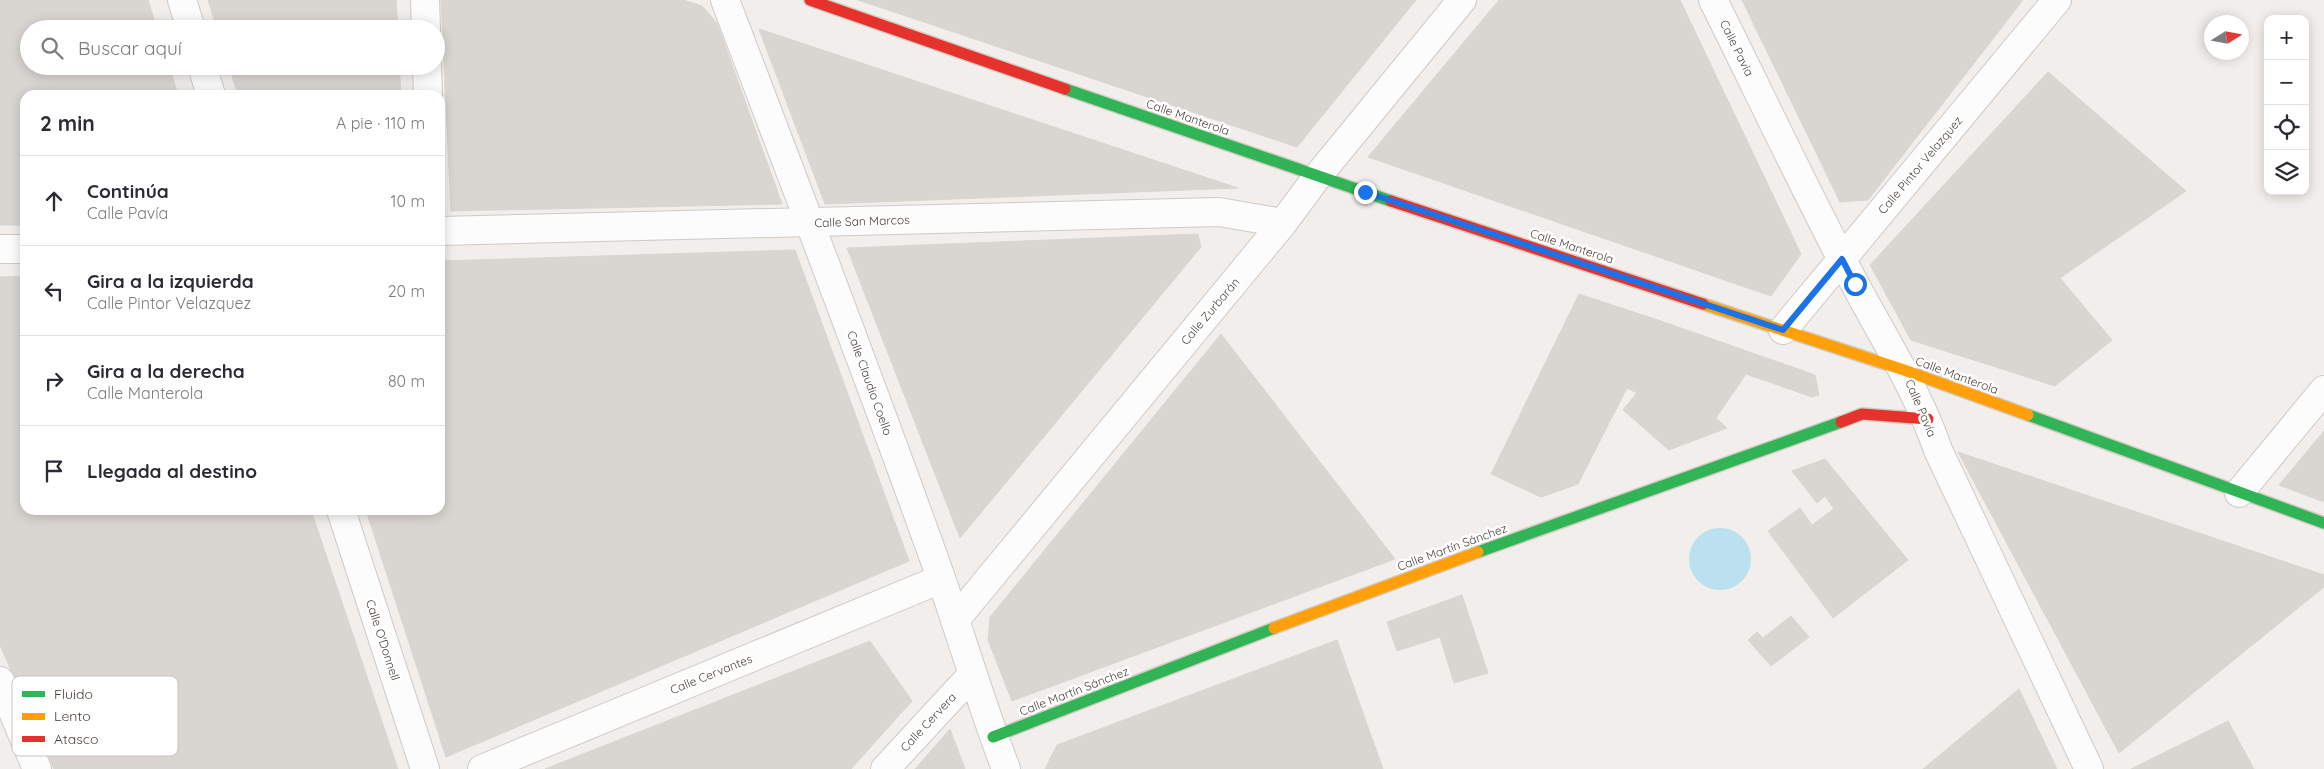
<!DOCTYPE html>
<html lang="es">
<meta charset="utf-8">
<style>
body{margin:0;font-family:Quicksand,sans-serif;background:#f7f7f7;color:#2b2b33}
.controls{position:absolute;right:15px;top:15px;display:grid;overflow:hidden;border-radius:10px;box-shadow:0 2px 12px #0003}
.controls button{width:45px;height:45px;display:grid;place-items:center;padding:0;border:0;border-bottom:1px solid #e1e1e2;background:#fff;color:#2b2b33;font:25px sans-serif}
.compass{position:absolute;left:2204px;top:15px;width:45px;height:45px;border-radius:50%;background:#fff;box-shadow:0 2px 12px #0003;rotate:79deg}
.stop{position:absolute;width:15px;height:15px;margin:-11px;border:4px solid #1a73e8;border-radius:50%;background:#fff}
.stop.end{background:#1a73e8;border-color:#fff;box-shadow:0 1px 5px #0008}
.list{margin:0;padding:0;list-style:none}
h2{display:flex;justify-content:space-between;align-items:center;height:65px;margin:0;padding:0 20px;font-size:21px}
h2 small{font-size:16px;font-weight:400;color:#7c7c81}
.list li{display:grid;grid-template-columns:32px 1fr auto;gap:15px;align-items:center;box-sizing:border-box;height:90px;padding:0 20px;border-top:1px solid #e1e1e2}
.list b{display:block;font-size:19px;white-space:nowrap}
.list p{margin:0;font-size:16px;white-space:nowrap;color:#7c7c81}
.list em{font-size:16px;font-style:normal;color:#7c7c81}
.icon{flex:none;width:28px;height:28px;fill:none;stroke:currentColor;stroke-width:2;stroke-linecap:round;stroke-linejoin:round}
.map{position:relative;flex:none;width:2324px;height:769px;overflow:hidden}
.search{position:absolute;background:#fff;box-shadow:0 2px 12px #0003;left:20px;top:20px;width:425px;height:55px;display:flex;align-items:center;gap:12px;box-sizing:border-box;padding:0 18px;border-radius:28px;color:#7c7c81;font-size:19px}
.panel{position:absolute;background:#fff;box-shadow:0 2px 12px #0003;left:20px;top:90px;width:425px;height:425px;border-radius:15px}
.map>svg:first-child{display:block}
.water{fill:#bbe0ef}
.building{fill:#d9d6d2;stroke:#d9d5d1}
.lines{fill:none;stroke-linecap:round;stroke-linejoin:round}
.street-casing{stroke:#cecac7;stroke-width:30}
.fast-casing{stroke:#d1cbc2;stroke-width:14}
.slow-casing{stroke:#d1cbc2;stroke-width:14}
.jam-casing{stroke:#d1cbc2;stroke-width:14}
.street{stroke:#fdfcfc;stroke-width:28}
.fast{stroke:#30b455;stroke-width:11}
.slow{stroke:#ff9f0a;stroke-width:11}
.jam{stroke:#e5322d;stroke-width:11}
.route{stroke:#1a73e8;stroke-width:6}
.labels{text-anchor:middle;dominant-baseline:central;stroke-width:5;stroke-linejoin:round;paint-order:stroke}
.street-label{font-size:12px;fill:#483f37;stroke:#fff}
.key{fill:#fff;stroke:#c8c5c3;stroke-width:1}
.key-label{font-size:14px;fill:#483f37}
</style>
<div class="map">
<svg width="2324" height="769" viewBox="0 0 2324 769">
<rect width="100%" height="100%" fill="#f1eeeb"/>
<circle class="water" cx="1720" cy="559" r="31"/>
<g class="building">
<path d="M 0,0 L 148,0 L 157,29 L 29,29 L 29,66 L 169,66 L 178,95 L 25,95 L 25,225 L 0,225 Z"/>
<path d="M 208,0 L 396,0 L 398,29 L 217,29 Z"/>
<path d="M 441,0 L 683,0 L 702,6 L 717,23 L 782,204 L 451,211 Z"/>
<path d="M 858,0 L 1416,0 L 1297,147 Z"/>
<path d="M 1499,0 L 1680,0 L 1801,254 L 1771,296 L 1368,157 Z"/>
<path d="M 1742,0 L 2023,0 L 1868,200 L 1840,202 Z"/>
<path d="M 759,29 L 1238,188 L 825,204 Z"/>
<path d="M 229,66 L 399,66 L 401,95 L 238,95 Z"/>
<path d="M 2048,72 L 2186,191 L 2060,278 L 2112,340 L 2055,386 L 1911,340 L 1870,265 Z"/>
<path d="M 1198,234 L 1201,247 L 960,538 L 847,248 Z"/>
<path d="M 795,250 L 909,561 L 446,757 L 366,510 L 440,510 L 440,261 Z"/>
<path d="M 25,276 L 25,510 L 311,510 L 398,769 L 54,769 L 0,645 L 0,277 Z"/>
<path d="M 1579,294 L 1661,321 L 1578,484 L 1541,497 L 1491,474 Z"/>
<path d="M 1661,321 L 1815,375 L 1819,395 L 1812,397 L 1746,374 L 1716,418 L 1727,428 L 1669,450 L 1623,410 L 1637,393 L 1627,388 Z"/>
<path d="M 1221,334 L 1395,559 L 1012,701 L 988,640 L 990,617 Z"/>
<path d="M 2324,431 L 2324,502 L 2279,485 Z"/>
<path d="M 1958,452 L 2324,575 L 2324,587 L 2119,753 Z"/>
<path d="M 1825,459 L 1908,560 L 1833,618 L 1768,531 L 1800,508 L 1812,525 L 1834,509 L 1825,496 L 1817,503 L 1792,471 Z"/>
<path d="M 1462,595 L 1488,673 L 1454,683 L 1440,637 L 1397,651 L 1387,622 Z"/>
<path d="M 1791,616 L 1809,637 L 1771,666 L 1748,640 L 1757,632 L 1763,638 Z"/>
<path d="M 1337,640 L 1383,769 L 1045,769 L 1057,745 Z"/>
<path d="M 870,641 L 912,701 L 851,769 L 545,769 Z"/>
<path d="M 2019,689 L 2057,769 L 1923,769 Z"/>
<path d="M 2228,721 L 2254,769 L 2131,769 Z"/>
<path d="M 950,729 L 965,769 L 915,769 Z"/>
</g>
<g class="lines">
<defs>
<g id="street">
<path d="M 182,0 L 191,29"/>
<path d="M 425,0 L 426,29"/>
<path d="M 725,0 C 798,192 872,384 941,578 C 963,642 982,706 1006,769"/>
<path d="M 1713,0 C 1758,90 1801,182 1848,271 C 1879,331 1916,386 1938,450 L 2089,769"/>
<path d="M 202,66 L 211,95"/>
<path d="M 427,66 L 428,95"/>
<path d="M 440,231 L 1219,212 L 1283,223"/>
<path d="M 0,249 L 25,249"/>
<path d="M 1783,330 L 2057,0"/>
<path d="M 2239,493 L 2324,390"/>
<path d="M 341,510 L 425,769"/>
<path d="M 955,620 L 1283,223 L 1317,177 L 1462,0"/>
<path d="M 0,681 L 37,769"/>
<path d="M 482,769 L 941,579"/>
<path d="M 885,769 L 972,675"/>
</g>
<g id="fast">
<path d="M 1065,89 L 1391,201"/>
<path d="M 2028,415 L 2324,523"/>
<path d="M 1478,552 L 1841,422"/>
<path d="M 993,737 L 1274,628"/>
</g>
<g id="slow">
<path d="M 1703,304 L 1904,370 L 2028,415"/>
<path d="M 1274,628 L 1478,552"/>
</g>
<g id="jam">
<path d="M 810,0 L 1065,89"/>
<path d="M 1391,201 L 1703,304"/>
<path d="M 1841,422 L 1862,414 L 1928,419"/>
</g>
</defs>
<use href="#street" class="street-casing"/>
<use href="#fast" class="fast-casing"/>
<use href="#slow" class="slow-casing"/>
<use href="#jam" class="jam-casing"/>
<use href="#street" class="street"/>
<use href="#fast" class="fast"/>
<use href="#slow" class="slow"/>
<use href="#jam" class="jam"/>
</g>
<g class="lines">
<path class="route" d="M 1365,192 L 1783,330 L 1842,259 L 1855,284"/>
</g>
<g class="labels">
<g class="street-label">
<text transform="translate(1737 48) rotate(64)">Calle Pavía</text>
<text transform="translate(1188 117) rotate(19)">Calle Manterola</text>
<text transform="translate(1920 165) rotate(-50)">Calle Pintor Velazquez</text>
<text transform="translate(862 221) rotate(-2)">Calle San Marcos</text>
<text transform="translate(1572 246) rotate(18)">Calle Manterola</text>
<text transform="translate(1210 311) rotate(-50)">Calle Zurbarán</text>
<text transform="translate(1957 375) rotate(20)">Calle Manterola</text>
<text transform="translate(870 383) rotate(70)">Calle Claudio Coello</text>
<text transform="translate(1921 408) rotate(67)">Calle Pavía</text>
<text transform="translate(1452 547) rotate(-20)">Calle Martín Sánchez</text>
<text transform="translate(383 640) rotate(72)">Calle O'Donnell</text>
<text transform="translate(711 674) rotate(-22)">Calle Cervantes</text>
<text transform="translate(1074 691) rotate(-21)">Calle Martín Sánchez</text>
<text transform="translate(928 722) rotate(-47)">Calle Cervera</text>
</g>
</g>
<rect x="12" y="676" width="166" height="80" rx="8" class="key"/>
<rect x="22" y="691" width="23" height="6" fill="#30b455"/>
<rect x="22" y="713" width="23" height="7" fill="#ff9f0a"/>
<rect x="22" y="736" width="23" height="6" fill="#e5322d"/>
<g class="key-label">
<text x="54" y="699">Fluido</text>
<text x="54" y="721">Lento</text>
<text x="54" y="744">Atasco</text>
</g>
</svg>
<div class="controls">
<button>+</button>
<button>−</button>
<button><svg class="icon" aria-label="locate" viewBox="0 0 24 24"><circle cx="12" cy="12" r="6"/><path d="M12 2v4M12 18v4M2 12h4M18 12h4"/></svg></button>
<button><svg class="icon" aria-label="layers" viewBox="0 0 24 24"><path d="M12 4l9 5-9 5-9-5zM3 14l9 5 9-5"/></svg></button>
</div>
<svg class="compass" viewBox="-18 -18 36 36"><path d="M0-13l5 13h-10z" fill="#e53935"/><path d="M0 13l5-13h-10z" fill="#7c7c81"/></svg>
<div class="stop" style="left:1855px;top:284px"></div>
<div class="stop end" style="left:1365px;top:192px"></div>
<div class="search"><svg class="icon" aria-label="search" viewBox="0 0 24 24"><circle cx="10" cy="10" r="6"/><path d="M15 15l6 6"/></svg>Buscar aquí</div>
<section class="panel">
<h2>2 min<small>A pie · 110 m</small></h2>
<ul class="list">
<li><svg class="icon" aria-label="ahead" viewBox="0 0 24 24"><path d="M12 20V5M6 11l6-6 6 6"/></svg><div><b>Continúa</b><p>Calle Pavía</p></div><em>10 m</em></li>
<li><svg class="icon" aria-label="left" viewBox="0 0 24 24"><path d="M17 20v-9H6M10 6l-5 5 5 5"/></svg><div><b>Gira a la izquierda</b><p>Calle Pintor Velazquez</p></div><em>20 m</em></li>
<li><svg class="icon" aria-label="right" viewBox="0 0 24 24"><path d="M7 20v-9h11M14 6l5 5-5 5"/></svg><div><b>Gira a la derecha</b><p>Calle Manterola</p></div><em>80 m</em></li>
<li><svg class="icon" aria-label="arrive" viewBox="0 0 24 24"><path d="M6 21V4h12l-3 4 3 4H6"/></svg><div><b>Llegada al destino</b></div></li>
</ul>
</section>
</div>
